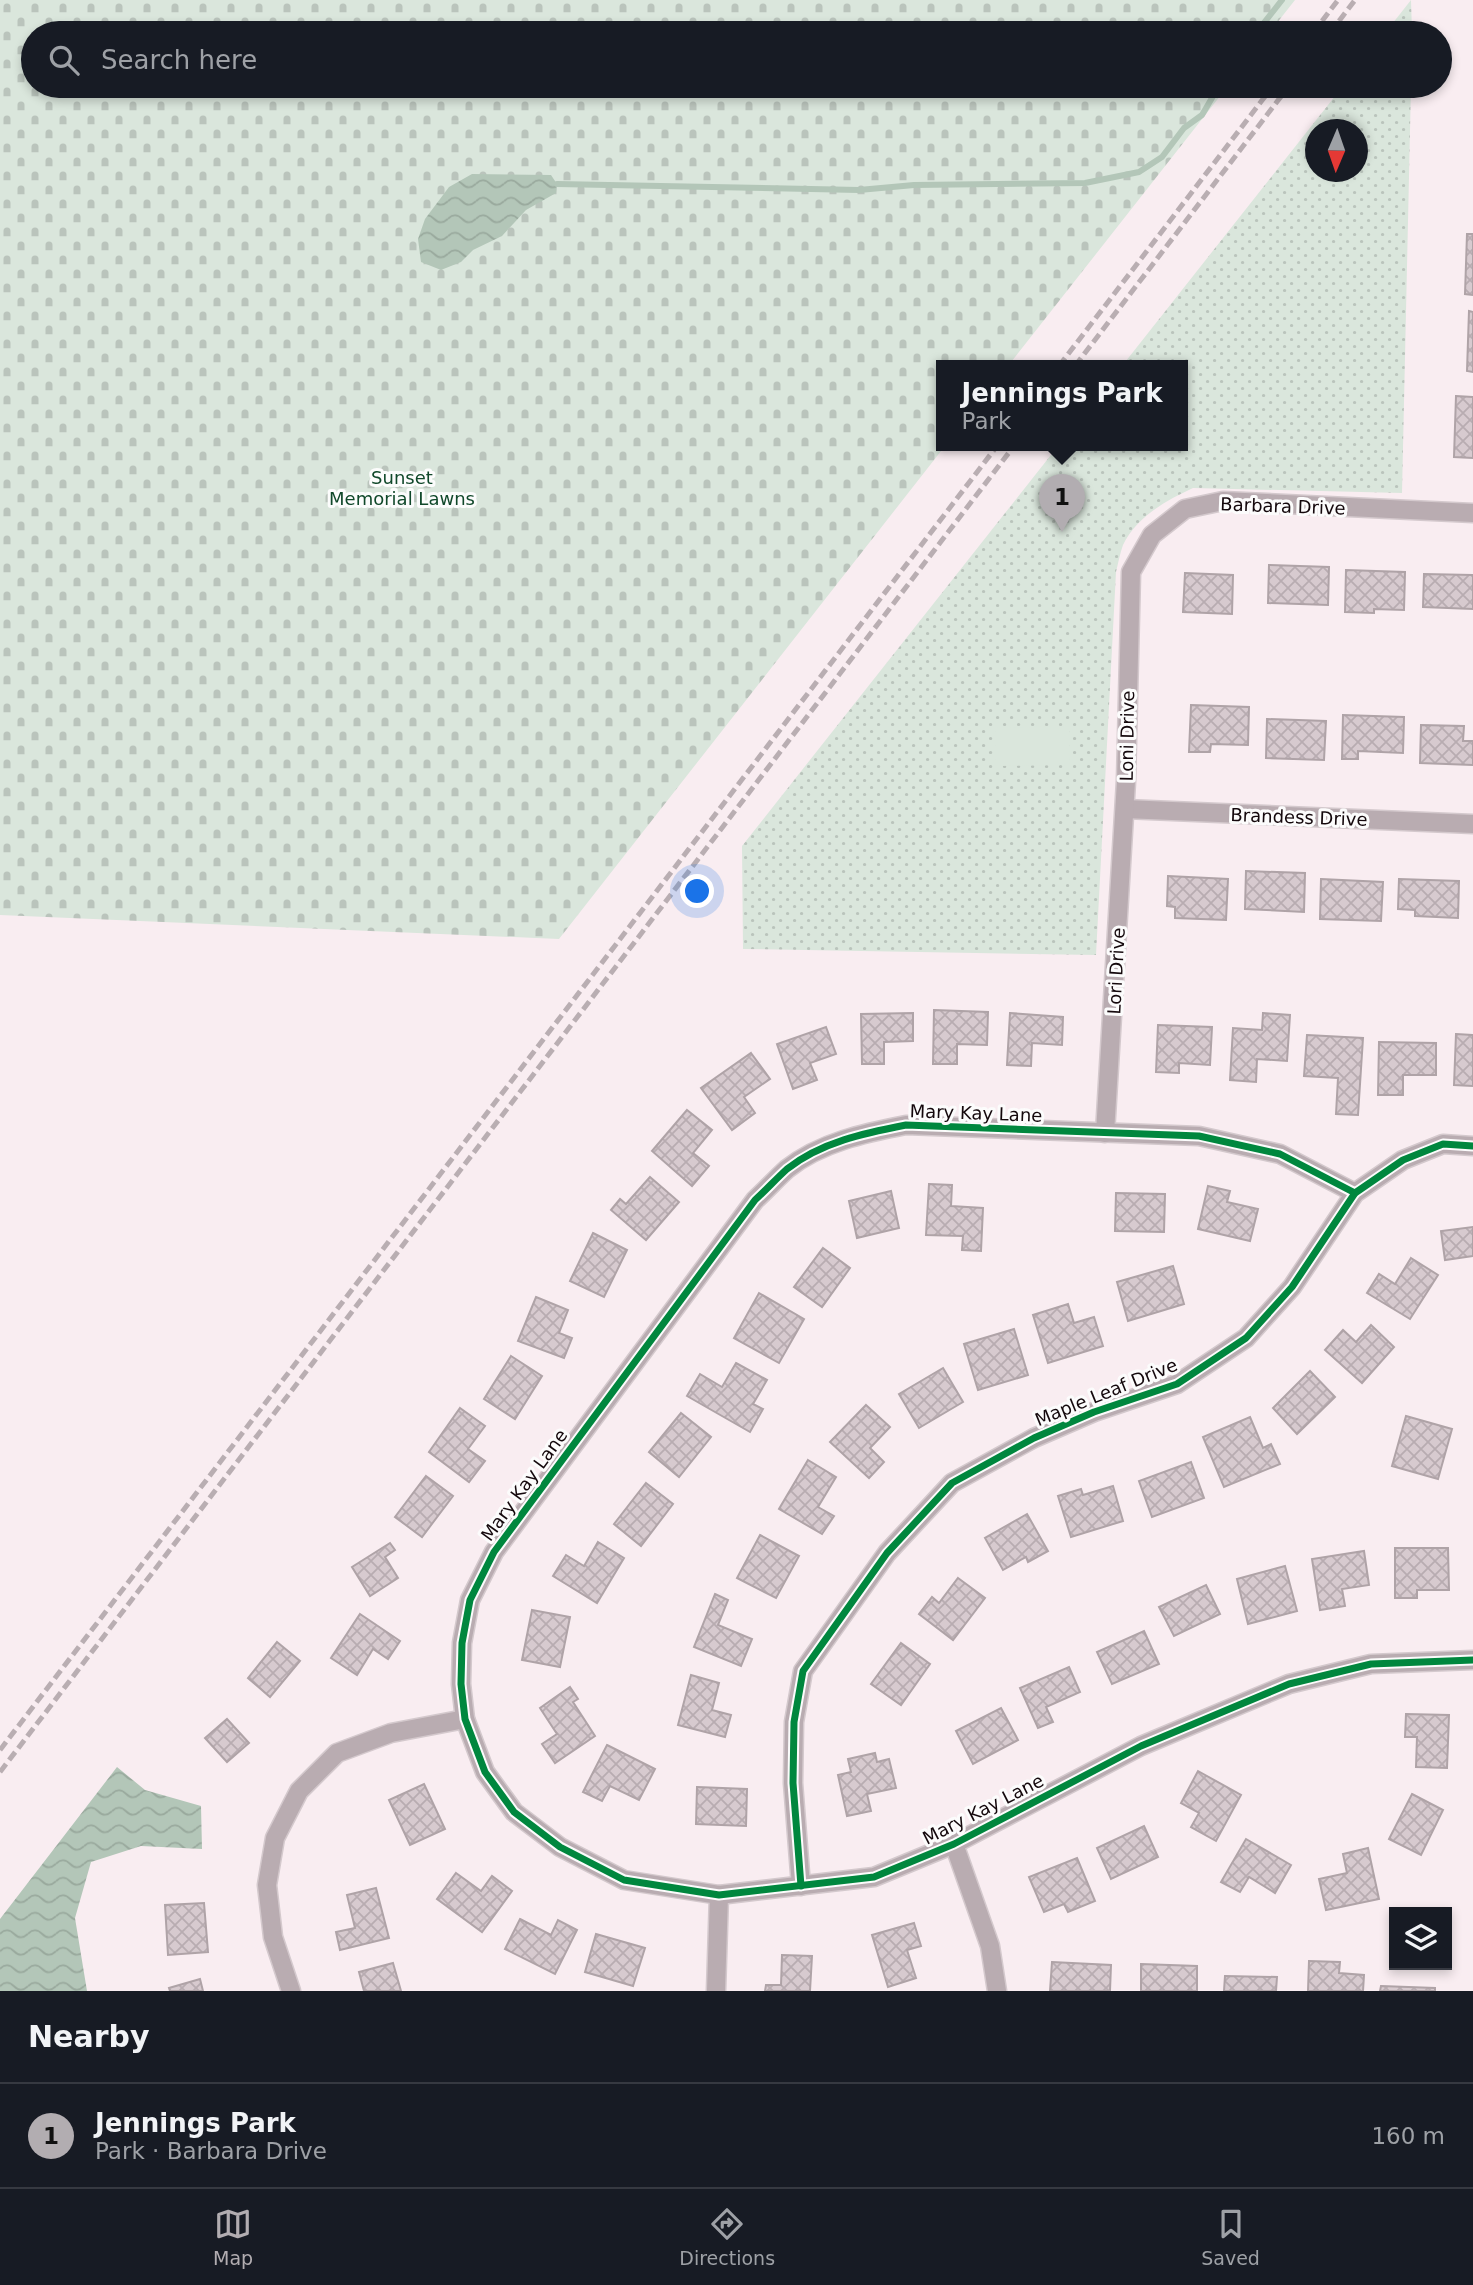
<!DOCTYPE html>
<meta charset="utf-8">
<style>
body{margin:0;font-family:"DejaVu Sans",sans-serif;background:#242831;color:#f1f3f6}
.controls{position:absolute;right:21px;bottom:21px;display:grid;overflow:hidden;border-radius:0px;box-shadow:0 4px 10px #0003}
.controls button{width:63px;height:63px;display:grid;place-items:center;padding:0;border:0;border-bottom:2px solid #363941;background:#171b24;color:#f1f3f6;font:35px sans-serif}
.compass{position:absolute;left:1305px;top:119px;width:63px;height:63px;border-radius:50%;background:#171b24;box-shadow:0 4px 10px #0003;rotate:182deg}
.you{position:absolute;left:698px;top:892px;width:24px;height:24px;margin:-18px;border:5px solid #fff;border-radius:50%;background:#1a73e8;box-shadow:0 0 0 10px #1a73e833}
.badge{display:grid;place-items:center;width:46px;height:46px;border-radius:50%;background:#b2adb1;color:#111;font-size:23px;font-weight:700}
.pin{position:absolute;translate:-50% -58px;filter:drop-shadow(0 2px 4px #0008)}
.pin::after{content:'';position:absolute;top:37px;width:24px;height:21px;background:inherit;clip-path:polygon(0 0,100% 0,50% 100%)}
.popup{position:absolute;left:936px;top:360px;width:252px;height:91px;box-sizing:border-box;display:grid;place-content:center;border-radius:0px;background:#171b24;filter:drop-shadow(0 2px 5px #0005);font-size:23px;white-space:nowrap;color:#9ea1a6}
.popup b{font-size:26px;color:#f1f3f6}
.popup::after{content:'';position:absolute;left:50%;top:100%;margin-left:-14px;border:14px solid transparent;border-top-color:#171b24}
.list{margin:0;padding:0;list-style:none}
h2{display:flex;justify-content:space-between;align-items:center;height:91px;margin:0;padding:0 28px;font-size:30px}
h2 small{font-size:23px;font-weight:400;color:#9ea1a6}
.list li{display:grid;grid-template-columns:46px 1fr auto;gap:21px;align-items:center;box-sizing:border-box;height:105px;padding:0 28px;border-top:2px solid #363941}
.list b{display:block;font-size:26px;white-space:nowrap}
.list p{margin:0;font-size:23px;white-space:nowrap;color:#9ea1a6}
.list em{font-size:23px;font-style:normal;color:#9ea1a6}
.icon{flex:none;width:38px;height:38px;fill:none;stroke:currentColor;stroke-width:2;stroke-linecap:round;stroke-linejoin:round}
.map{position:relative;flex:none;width:1473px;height:1991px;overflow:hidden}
.search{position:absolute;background:#171b24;box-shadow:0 4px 10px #0003;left:21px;right:21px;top:21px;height:77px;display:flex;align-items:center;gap:18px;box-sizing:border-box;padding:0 24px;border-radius:38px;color:#9ea1a6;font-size:26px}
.sheet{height:196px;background:#171b24}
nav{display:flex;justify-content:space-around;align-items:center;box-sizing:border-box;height:98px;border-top:2px solid #363941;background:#171b24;font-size:19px;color:#9ea1a6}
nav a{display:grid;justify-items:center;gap:4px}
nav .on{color:#b2adb1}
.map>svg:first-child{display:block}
.green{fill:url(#green-dots);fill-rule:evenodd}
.cemetery{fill:url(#cemetery-stones)}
.pitch{fill:#dae6dc}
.water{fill:url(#water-waves)}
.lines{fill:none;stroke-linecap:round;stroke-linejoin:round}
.stream{stroke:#b3c6b8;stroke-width:6}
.building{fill:url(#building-cross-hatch);stroke:#afa3a7;stroke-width:2}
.street-casing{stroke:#d4c9cd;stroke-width:21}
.street{stroke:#b9acb1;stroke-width:18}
.rail{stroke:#b9aeb2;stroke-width:5;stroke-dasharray:10 5;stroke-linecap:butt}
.cycleway-casing{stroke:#fcfcfc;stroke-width:11}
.cycleway{stroke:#00873e;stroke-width:7}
.labels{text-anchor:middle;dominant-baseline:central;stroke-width:6;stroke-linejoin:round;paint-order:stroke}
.park-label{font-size:18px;fill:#10482a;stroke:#fcfcfc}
.street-label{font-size:18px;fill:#14080c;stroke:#fcfcfc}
</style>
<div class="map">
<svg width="1473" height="1991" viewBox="0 0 1473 1991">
<defs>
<pattern id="green-dots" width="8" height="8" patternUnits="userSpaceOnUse" patternTransform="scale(1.75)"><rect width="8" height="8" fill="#dae6dc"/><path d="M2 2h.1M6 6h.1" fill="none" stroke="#bac4bc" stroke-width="1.8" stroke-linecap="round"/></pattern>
<pattern id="cemetery-stones" width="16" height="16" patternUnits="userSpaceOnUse" patternTransform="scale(1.75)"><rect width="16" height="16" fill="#dae6dc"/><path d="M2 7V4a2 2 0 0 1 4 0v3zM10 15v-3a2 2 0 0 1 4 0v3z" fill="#bac4bc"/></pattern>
<pattern id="water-waves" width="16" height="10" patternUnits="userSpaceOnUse" patternTransform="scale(1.75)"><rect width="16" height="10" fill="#b3c6b8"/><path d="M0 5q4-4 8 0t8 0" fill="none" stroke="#99a99d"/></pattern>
<pattern id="building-cross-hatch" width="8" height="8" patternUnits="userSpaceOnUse" patternTransform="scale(1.75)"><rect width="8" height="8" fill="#d7cacf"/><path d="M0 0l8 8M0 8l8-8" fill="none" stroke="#b8acb1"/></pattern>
</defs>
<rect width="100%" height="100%" fill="#f9edf1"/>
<g class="green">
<path d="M 1411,0 L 1412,33 L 1385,33 Z"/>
<path d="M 1343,86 L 1411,86 L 1402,493 L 1193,488 C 1167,500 1136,517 1123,545 C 1120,553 1118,564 1116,572 L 1096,955 L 743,949 L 742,846 L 1058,446 L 1183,446 L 1183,366 L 1122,366 ZM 1316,130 L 1358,130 L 1358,172 L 1316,172 Z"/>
</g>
<path class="cemetery" d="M 0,0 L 1295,0 L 1269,33 L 33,33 L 33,86 L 1228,86 L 1008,366 L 941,366 L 941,446 L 945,446 L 559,939 L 0,915 Z"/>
<path class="pitch" d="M 1069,726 L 1070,765 L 996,766 L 996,728 Z"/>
<g class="water">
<path d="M 472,174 L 551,175 L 557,184 L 556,193 L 526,210 L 502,236 L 473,250 L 461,262 L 441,270 L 421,262 L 418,239 L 425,219 L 449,187 Z"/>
<path d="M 117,1767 L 145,1790 L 201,1806 L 202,1849 L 141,1846 L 91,1862 L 75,1918 L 87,1991 L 0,1991 L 0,1919 Z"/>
</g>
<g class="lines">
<g class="stream">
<path d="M 1256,33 L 1282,0"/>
<path d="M 557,184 L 859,190 L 914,185 L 1085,183 L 1139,172 L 1162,157 L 1184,128 L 1202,115 L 1219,86"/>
</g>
</g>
<g class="building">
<path d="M 1467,234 L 1473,234 L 1473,295 L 1465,294 Z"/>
<path d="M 1469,311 L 1473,312 L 1473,372 L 1467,371 Z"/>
<path d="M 1456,396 L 1473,397 L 1473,458 L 1454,457 Z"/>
<path d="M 1269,565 L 1329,567 L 1328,605 L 1268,603 Z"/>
<path d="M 1346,570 L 1405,572 L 1404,610 L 1374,609 L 1374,613 L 1345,612 Z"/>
<path d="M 1185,573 L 1233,575 L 1232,614 L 1183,612 Z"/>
<path d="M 1424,574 L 1473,575 L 1473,609 L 1423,607 Z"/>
<path d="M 1191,705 L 1249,707 L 1248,745 L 1211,744 L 1210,752 L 1189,752 Z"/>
<path d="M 1343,715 L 1404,717 L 1403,753 L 1358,751 L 1358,759 L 1342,759 Z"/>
<path d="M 1267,719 L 1326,721 L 1324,760 L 1266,758 Z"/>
<path d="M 1421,725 L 1464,726 L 1463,741 L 1473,741 L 1473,765 L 1420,763 Z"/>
<path d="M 1246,871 L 1305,873 L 1304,912 L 1245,909 Z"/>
<path d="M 1168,876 L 1228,879 L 1226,920 L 1175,918 L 1175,907 L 1167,906 Z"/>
<path d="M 1321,879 L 1383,882 L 1381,921 L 1320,919 Z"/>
<path d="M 1399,879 L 1459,881 L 1458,918 L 1415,916 L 1415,910 L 1398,909 Z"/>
<path d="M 934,1010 L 988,1012 L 987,1045 L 957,1044 L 957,1064 L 933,1064 Z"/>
<path d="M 913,1013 L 913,1041 L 884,1042 L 884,1064 L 862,1064 L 861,1014 Z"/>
<path d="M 1010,1013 L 1063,1017 L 1062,1045 L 1032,1043 L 1031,1066 L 1007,1065 Z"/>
<path d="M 1263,1013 L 1290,1015 L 1287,1061 L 1257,1059 L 1256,1082 L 1230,1080 L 1233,1028 L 1262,1030 Z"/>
<path d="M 1158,1025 L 1212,1027 L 1210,1065 L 1179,1063 L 1179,1073 L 1156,1072 Z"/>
<path d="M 826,1027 L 836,1054 L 810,1063 L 817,1080 L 793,1089 L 777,1044 Z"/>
<path d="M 1456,1034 L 1473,1035 L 1473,1086 L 1454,1085 Z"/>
<path d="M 1307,1035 L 1363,1038 L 1358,1115 L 1336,1114 L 1338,1078 L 1304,1076 Z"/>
<path d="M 1379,1042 L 1436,1043 L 1436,1075 L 1403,1075 L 1403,1095 L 1378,1095 Z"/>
<path d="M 751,1053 L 770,1079 L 744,1097 L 755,1113 L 732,1130 L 701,1088 Z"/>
<path d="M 687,1110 L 712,1130 L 693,1153 L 709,1166 L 692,1186 L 652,1151 Z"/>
<path d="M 650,1177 L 679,1202 L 646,1240 L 611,1210 L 620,1199 L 626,1204 Z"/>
<path d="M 929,1184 L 952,1185 L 951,1206 L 983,1208 L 981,1251 L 962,1250 L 963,1236 L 926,1235 Z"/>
<path d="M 1208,1186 L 1230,1191 L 1227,1202 L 1258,1209 L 1250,1241 L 1198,1229 Z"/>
<path d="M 891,1191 L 899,1228 L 857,1238 L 849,1201 Z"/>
<path d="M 1116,1193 L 1165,1194 L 1164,1232 L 1115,1231 Z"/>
<path d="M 1473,1227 L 1473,1256 L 1445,1260 L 1441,1231 Z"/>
<path d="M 593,1233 L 627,1250 L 604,1297 L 570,1281 Z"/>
<path d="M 823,1248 L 850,1268 L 822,1307 L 794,1287 Z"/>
<path d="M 1411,1258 L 1438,1275 L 1410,1319 L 1367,1293 L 1379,1274 L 1395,1284 Z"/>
<path d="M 1173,1266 L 1184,1304 L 1128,1321 L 1117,1282 Z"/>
<path d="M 759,1293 L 804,1319 L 779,1363 L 734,1338 Z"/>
<path d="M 536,1297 L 568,1310 L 559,1333 L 572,1338 L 564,1358 L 518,1341 Z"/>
<path d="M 1068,1304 L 1074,1323 L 1094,1317 L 1103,1346 L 1048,1363 L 1033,1315 Z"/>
<path d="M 1371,1325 L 1394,1347 L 1362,1383 L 1325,1350 L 1343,1330 L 1356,1342 Z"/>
<path d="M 1014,1329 L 1028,1375 L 978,1390 L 964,1344 Z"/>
<path d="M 511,1356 L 542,1376 L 515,1419 L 484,1399 Z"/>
<path d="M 736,1363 L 767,1380 L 753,1404 L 763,1409 L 750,1432 L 687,1396 L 700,1374 L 722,1387 Z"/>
<path d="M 943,1368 L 963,1402 L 919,1428 L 899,1394 Z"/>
<path d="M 1310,1371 L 1335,1397 L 1297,1434 L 1273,1408 Z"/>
<path d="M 866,1405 L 890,1427 L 870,1448 L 884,1462 L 869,1478 L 830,1442 Z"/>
<path d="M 460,1408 L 485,1426 L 468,1449 L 485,1461 L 469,1482 L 429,1452 Z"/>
<path d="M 681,1413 L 711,1437 L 679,1477 L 649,1452 Z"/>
<path d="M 1406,1416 L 1452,1429 L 1438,1479 L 1392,1466 Z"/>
<path d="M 1250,1417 L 1263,1448 L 1271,1444 L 1280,1464 L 1224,1487 L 1203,1437 Z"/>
<path d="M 808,1460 L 836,1477 L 818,1507 L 834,1516 L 822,1534 L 779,1509 Z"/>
<path d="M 1191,1462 L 1204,1498 L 1152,1517 L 1139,1481 Z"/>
<path d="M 426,1476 L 453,1496 L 422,1537 L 395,1517 Z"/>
<path d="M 646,1483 L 673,1504 L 641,1546 L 614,1524 Z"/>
<path d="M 1113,1486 L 1123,1521 L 1071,1537 L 1058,1496 L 1081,1489 L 1083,1495 Z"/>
<path d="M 1027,1514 L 1048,1551 L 1028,1562 L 1026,1557 L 1003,1570 L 985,1538 Z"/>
<path d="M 760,1535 L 799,1556 L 776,1598 L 737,1578 Z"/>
<path d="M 598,1542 L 624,1558 L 597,1603 L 553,1576 L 566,1555 L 584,1566 Z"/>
<path d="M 390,1543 L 395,1550 L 385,1557 L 398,1578 L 370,1596 L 352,1567 Z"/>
<path d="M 1395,1548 L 1448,1548 L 1449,1590 L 1417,1590 L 1417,1598 L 1395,1598 Z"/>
<path d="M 1364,1551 L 1369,1585 L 1342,1589 L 1345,1606 L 1320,1610 L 1312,1559 Z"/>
<path d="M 1285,1566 L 1297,1611 L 1248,1624 L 1237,1579 Z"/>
<path d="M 958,1578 L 985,1598 L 953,1640 L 919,1614 L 932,1597 L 939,1603 Z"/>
<path d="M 1206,1585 L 1220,1614 L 1174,1636 L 1159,1607 Z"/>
<path d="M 715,1594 L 728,1600 L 718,1625 L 752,1639 L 741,1666 L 694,1647 Z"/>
<path d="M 532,1610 L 570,1617 L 560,1667 L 522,1660 Z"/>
<path d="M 360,1614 L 400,1641 L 388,1659 L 373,1649 L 357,1675 L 331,1658 Z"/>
<path d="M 1144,1631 L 1159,1664 L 1112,1684 L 1097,1652 Z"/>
<path d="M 277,1642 L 300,1661 L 270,1697 L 248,1678 Z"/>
<path d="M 901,1643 L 930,1664 L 901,1705 L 871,1684 Z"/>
<path d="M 1069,1667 L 1080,1692 L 1046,1707 L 1053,1722 L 1038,1728 L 1020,1688 Z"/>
<path d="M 691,1675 L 719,1683 L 712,1710 L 731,1715 L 725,1737 L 678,1725 Z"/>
<path d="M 570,1687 L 578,1699 L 573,1702 L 595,1736 L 555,1763 L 542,1744 L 557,1734 L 540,1708 Z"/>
<path d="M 1001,1708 L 1018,1740 L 973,1764 L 956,1731 Z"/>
<path d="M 1406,1714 L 1449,1715 L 1447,1768 L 1416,1767 L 1417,1737 L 1405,1737 Z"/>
<path d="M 227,1719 L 249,1743 L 227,1762 L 205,1738 Z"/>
<path d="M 607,1745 L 655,1769 L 639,1800 L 610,1786 L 602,1801 L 583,1792 Z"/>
<path d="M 875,1753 L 877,1762 L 889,1759 L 896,1788 L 867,1794 L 871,1811 L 847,1816 L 838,1775 L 851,1772 L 848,1759 Z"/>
<path d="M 1198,1771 L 1241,1795 L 1216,1841 L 1191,1827 L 1199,1813 L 1181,1803 Z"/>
<path d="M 424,1784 L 445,1829 L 410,1845 L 389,1800 Z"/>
<path d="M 697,1787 L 747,1789 L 746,1826 L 696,1824 Z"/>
<path d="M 1412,1794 L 1443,1810 L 1421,1855 L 1389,1839 Z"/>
<path d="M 1144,1826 L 1158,1857 L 1111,1879 L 1097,1848 Z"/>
<path d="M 1246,1839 L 1291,1865 L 1275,1893 L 1249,1877 L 1240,1892 L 1221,1882 Z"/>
<path d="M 1368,1848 L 1379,1899 L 1326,1910 L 1319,1879 L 1347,1873 L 1343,1854 Z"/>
<path d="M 1077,1858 L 1095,1901 L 1068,1912 L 1064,1904 L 1044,1912 L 1029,1877 Z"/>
<path d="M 456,1873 L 481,1891 L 492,1876 L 512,1891 L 482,1932 L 437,1899 Z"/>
<path d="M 376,1888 L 389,1938 L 340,1950 L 336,1932 L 355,1928 L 347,1895 Z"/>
<path d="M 204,1903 L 208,1952 L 168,1955 L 165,1905 Z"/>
<path d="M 520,1919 L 551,1935 L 558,1920 L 577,1930 L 555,1974 L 505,1949 Z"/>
<path d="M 914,1923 L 921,1946 L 907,1950 L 916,1978 L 888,1987 L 872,1935 Z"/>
<path d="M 596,1934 L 645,1948 L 633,1986 L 585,1972 Z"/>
<path d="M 782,1955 L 812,1956 L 810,1991 L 765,1991 L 766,1985 L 781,1985 Z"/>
<path d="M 1309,1961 L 1340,1962 L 1339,1973 L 1364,1975 L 1363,1991 L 1308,1991 Z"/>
<path d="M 1052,1962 L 1111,1965 L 1110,1991 L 1050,1991 Z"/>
<path d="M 393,1963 L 401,1991 L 364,1991 L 359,1972 Z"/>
<path d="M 1141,1964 L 1197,1966 L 1197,1991 L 1141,1991 Z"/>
<path d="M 1225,1976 L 1277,1977 L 1276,1991 L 1224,1991 Z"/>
<path d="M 200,1979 L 203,1991 L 170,1991 L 169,1988 Z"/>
<path d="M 1381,1986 L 1435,1988 L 1435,1991 L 1380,1991 Z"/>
</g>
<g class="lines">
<defs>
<g id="street">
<path d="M 1125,809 L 1473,824"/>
<path d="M 1105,1133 L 1126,781 L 1131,572 L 1152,535 L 1185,509 L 1223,501 L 1473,513"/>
<path d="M 1355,1193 L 1280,1154 L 1199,1136 L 906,1125 C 865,1133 821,1142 787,1169 C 776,1179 766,1190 755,1200 L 494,1552 L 470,1600 L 462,1643 L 461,1684 L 465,1719 L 485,1772 L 514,1812 L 560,1847 L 624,1880 L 719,1895 L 874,1877 L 954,1844 L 1141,1746 L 1289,1684 L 1371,1664 L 1473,1660"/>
<path d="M 954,1844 L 990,1946 L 997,1991"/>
<path d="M 801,1886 L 793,1783 L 794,1722 L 803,1671 L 887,1553 L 952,1483 L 1034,1438 L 1094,1412 L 1177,1384 L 1246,1338 L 1292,1287 L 1355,1193 L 1403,1160 L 1443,1144 L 1473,1146"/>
<path d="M 291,1991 L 273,1937 L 267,1885 L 275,1838 L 299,1791 L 337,1753 L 391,1733 L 465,1719"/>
<path d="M 716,1991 L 719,1895"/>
</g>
</defs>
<use href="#street" class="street-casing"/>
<use href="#street" class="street"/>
<g class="rail">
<path d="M 1313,33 L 1338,0"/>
<path d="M 1330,33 L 1355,0"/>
<path d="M 1059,366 L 1273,86"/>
<path d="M 1075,366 L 1289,86"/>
<path d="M 0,1750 L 997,446"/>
<path d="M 0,1772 L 1014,446"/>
</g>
<defs>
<g id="cycleway">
<path d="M 1355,1193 L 1280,1154 L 1199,1136 L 906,1125 C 865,1133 821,1142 787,1169 C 776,1179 766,1190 755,1200 L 494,1552 L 470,1600 L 462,1643 L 461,1684 L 465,1719 L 485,1772 L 514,1812 L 560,1847 L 624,1880 L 719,1895 L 874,1877 L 954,1844 L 1141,1746 L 1289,1684 L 1371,1664 L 1473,1660"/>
<path d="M 801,1886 L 793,1783 L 794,1722 L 803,1671 L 887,1553 L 952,1483 L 1034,1438 L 1094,1412 L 1177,1384 L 1246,1338 L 1292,1287 L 1355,1193 L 1403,1160 L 1443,1144 L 1473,1146"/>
</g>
</defs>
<use href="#cycleway" class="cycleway-casing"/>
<use href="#cycleway" class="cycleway"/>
</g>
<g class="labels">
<g class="park-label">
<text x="402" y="477">Sunset<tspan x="402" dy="21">Memorial Lawns</tspan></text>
</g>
<g class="street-label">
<text transform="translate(1283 506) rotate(2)">Barbara Drive</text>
<text transform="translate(1127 736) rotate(-89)">Loni Drive</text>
<text transform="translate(1299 817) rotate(2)">Brandess Drive</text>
<text transform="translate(1116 971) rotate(-87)">Lori Drive</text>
<text transform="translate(976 1113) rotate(2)">Mary Kay Lane</text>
<text transform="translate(1106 1392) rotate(-22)">Maple Leaf Drive</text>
<text transform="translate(524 1485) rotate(-54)">Mary Kay Lane</text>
<text transform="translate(983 1809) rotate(-27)">Mary Kay Lane</text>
</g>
</g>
</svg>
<div class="controls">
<button><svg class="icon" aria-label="layers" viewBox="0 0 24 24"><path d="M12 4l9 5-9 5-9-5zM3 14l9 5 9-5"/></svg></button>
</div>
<svg class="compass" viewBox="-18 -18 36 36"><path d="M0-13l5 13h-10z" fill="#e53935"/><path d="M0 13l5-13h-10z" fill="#9ea1a6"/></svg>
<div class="you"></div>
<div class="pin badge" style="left:1062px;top:532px">1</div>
<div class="popup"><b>Jennings Park</b>Park</div>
<div class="search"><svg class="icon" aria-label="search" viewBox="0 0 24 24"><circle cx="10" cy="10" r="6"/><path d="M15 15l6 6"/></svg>Search here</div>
</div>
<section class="sheet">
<h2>Nearby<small></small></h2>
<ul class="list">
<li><span class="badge">1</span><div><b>Jennings Park</b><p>Park · Barbara Drive</p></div><em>160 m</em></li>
</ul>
</section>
<nav>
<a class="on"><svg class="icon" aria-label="map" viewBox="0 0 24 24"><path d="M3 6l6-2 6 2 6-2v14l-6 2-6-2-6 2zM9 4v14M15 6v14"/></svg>Map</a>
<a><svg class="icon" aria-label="directions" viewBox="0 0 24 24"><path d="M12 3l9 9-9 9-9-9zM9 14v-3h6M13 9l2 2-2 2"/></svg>Directions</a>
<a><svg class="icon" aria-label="saved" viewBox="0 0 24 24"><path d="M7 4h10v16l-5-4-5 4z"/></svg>Saved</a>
</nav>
